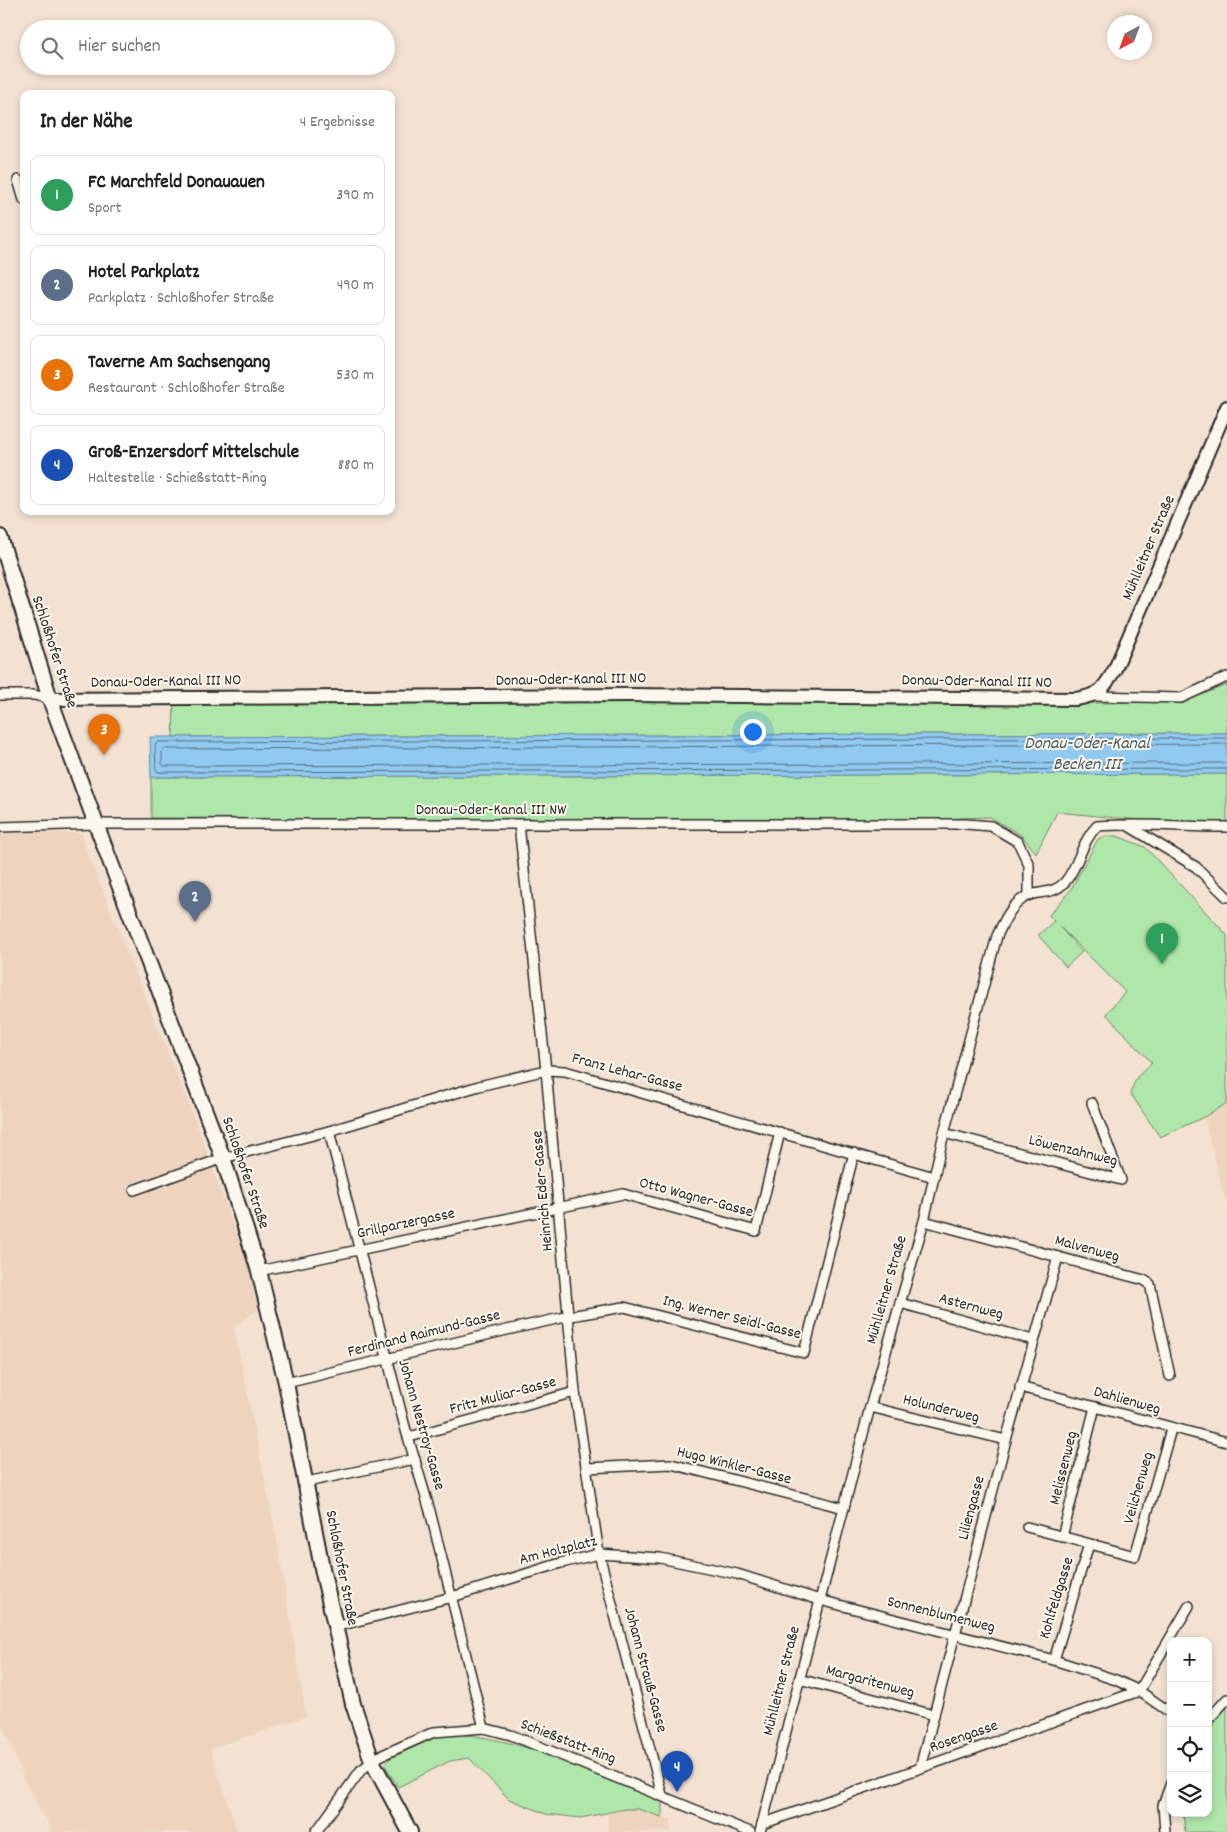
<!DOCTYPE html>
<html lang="de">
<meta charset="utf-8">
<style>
body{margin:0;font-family:Dekko,sans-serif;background:#f6f6f6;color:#222}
.controls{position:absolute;right:15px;bottom:15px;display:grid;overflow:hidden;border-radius:10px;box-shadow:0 2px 8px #0003}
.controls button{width:45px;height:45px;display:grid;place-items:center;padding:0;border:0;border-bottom:1px solid #e0e0e0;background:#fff;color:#222;font:25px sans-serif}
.compass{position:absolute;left:1107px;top:15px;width:45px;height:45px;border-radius:50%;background:#fff;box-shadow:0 2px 8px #0003;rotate:221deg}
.you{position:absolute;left:752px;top:731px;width:18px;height:18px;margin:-12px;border:4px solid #fff;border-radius:50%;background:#1a73e8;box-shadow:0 0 0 8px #1a73e833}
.badge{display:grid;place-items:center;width:32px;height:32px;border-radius:50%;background:#2563eb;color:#fff;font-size:16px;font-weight:700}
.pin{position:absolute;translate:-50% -41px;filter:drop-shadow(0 1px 2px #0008)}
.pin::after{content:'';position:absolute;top:26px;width:18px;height:15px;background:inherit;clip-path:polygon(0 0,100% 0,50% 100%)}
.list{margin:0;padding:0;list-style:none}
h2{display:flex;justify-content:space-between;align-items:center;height:65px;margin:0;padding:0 20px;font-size:21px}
h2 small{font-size:16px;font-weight:400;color:#767676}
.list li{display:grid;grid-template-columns:32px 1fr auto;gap:15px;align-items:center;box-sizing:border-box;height:80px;margin:0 10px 10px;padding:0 10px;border:1px solid #e0e0e0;border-radius:10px}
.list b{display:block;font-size:19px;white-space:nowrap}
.list p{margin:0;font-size:16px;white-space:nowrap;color:#767676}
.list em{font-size:16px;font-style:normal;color:#767676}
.icon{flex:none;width:28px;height:28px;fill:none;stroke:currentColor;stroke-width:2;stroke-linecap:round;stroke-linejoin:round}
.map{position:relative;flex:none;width:1227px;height:1832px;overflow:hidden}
.search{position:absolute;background:#fff;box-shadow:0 2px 8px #0003;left:20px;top:20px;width:375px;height:55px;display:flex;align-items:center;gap:12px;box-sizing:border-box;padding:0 18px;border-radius:28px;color:#767676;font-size:19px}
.panel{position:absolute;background:#fff;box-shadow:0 2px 8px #0003;left:20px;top:90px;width:375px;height:425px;border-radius:10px}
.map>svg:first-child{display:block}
.built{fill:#eed4be}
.green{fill:#afe6a9;stroke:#6d886a}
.water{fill:#91caf0;stroke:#688aa1}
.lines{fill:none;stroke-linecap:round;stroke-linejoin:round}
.shore{stroke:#546b7a;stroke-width:1}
.street-casing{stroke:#2b2b2b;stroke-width:12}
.secondary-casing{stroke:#2b2b2b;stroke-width:16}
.primary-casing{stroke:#2b2b2b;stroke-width:18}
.street{stroke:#fbf7ec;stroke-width:9}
.secondary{stroke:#fbf7ec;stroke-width:12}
.primary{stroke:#fbf7ec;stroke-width:14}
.labels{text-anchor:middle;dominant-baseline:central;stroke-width:4;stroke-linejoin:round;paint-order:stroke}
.street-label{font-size:16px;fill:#2b2b2b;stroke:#fbf7ec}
.water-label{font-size:18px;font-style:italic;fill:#4a5b66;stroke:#fbf7ec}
</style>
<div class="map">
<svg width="1227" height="1832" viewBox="0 0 1227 1832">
<rect width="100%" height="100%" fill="#f3e2d1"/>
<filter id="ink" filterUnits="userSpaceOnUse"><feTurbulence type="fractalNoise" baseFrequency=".02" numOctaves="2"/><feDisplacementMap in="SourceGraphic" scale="10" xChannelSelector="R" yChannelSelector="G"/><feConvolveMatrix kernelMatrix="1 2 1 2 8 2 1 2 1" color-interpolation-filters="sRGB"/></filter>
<g filter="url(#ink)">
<g class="built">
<path d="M 0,832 L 82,833 L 84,844 L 196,1123 L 249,1269 L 260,1308 L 234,1327 L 279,1551 L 306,1716 L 210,1749 L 238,1832 L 53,1832 L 26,1784 L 0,1720 Z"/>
<path d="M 1227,1103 L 1227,1207 L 1204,1117 Z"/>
<path d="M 625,1809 L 638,1809 L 650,1814 L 671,1819 L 671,1832 L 608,1832 L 608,1814 Z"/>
</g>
<g class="green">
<path d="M 1227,685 L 1227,733 L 173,737 L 174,701 L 1105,703 L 1186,700 Z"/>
<path d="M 1227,774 L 1227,824 L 1177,824 L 1057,812 L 1036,853 L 1021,835 L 990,817 L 885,821 L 151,818 L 151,777 Z"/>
<path d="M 1105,836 L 1117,836 L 1145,847 L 1227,935 L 1227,1103 L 1204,1117 L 1160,1137 L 1130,1093 L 1137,1077 L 1152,1063 L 1106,1014 L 1125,992 L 1059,926 L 1082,952 L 1066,967 L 1038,935 L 1054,921 L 1049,915 L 1070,891 L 1098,839 Z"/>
<path d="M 1227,1707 L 1227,1832 L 1185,1832 L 1183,1813 L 1208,1813 L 1208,1731 Z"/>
<path d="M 460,1734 C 533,1742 595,1773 662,1801 L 662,1817 L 638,1809 L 625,1809 L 581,1818 L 546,1814 L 509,1799 L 469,1758 L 450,1761 L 398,1787 L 385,1765 L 389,1759 L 436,1737 Z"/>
</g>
<path class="water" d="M 1227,733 L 1227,774 L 151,777 L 150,737 Z"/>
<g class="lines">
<g class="shore">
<path d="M 1227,738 L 158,742 L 155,745 L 156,770 L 158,772 L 1227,769"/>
<path d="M 1227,744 L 164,749 L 162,751 L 162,764 L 164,766 L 1227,763"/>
</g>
<defs>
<g id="street">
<path d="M 18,180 L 24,200"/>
<path d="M 0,695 L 34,695 L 50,699"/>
<path d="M 1093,696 L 1181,698 L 1227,677"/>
<path d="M 519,825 L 546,1070 L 575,1392 L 599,1554 L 662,1795"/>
<path d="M 1127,825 L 1196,867 L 1227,897"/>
<path d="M 0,827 L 96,824 L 966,824 L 991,826 L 1018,842 L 1029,865 L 1029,895"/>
<path d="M 329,1131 L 405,1427 L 430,1511 L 484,1728"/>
<path d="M 944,1133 L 1121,1180 L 1092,1103"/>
<path d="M 134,1190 L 223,1158 L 329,1131 L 479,1086 L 546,1070 L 565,1071 L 934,1177"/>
<path d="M 924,1221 L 1144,1280 L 1150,1284 L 1170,1376"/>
<path d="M 259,1271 L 623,1194 L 756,1231 L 780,1132"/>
<path d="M 900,1303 L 1033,1340"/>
<path d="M 286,1383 L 507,1330 L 570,1316 L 624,1307 L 804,1353 L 854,1153"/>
<path d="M 1020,1387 L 1227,1442"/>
<path d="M 870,1407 L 1006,1440"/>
<path d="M 409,1437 L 575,1392"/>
<path d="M 586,1468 L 671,1464 L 844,1508"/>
<path d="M 307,1482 L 415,1459"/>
<path d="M 1027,1527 L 1135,1556 L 1171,1429"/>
<path d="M 1062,1537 L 1095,1407"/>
<path d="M 1089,1544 L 1054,1660 L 1116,1680 L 1139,1691 L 1189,1606"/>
<path d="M 334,1627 L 452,1597 L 561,1563 L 599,1554 L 660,1558 L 737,1574 L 820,1600 L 1054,1660"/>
<path d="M 799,1679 L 934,1715"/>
<path d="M 1208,1720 L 1227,1699"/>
<path d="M 920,1768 L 1006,1440 L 1058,1257"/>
<path d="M 762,1824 L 1139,1691 L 1171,1713"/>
<path d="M 316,1832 L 361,1770 L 380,1756 L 434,1732 L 484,1728 L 511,1735 L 750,1832"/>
<path d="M 760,1832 L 870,1407 L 924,1221 L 944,1133 L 997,936 C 1004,921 1012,902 1030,895 C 1043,891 1054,894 1065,882 C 1079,866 1081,842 1097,826 C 1140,823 1184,827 1227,827"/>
<path d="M 1165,1832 L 1163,1805 L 1171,1783"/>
</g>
<path id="secondary" d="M 50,699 L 628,695 L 1076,699 C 1100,695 1103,690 1115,669 L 1227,407"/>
<path id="primary" d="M 0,537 L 50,699 L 96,824 L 223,1158 L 259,1271 L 286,1383 L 323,1573 L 353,1704 L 372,1761 L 410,1832"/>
</defs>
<use href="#street" class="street-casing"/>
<use href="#secondary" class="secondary-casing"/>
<use href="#primary" class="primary-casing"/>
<use href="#street" class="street"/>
<use href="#secondary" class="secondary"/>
<use href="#primary" class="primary"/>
</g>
</g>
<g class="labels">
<g class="street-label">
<text transform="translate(1149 548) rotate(-67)">Mühlleitner Straße</text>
<text transform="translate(54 652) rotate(72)">Schloßhofer Straße</text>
<text transform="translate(571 680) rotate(-1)">Donau-Oder-Kanal III NO</text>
<text transform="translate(166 682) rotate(-1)">Donau-Oder-Kanal III NO</text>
<text transform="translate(977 682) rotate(1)">Donau-Oder-Kanal III NO</text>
<text x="491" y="810">Donau-Oder-Kanal III NW</text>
<text transform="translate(627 1073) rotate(15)">Franz Lehar-Gasse</text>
<text transform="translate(1073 1151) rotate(14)">Löwenzahnweg</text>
<text transform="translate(245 1173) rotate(71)">Schloßhofer Straße</text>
<text transform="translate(543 1191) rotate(-95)">Heinrich Eder-Gasse</text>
<text transform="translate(696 1198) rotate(15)">Otto Wagner-Gasse</text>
<text transform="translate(406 1224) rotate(-12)">Grillparzergasse</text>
<text transform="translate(1087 1249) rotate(15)">Malvenweg</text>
<text transform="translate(887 1290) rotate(-74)">Mühlleitner Straße</text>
<text transform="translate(971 1307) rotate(15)">Asternweg</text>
<text transform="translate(732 1318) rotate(14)">Ing. Werner Seidl-Gasse</text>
<text transform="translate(424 1334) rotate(-14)">Ferdinand Raimund-Gasse</text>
<text transform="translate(503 1396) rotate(-15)">Fritz Muliar-Gasse</text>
<text transform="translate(1127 1401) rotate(16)">Dahlienweg</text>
<text transform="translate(941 1409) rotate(14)">Holunderweg</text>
<text transform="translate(421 1425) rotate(74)">Johann Nestroy-Gasse</text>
<text transform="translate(734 1466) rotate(14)">Hugo Winkler-Gasse</text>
<text transform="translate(1064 1468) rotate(-76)">Melissenweg</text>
<text transform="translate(1139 1488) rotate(-74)">Veilchenweg</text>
<text transform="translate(972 1508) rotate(-75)">Liliengasse</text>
<text transform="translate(558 1551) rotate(-14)">Am Holzplatz</text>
<text transform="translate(341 1568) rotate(79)">Schloßhofer Straße</text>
<text transform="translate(1057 1598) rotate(-73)">Kohlfeldgasse</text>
<text transform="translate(941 1615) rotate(14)">Sonnenblumenweg</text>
<text transform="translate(645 1670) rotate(75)">Johann Strauß-Gasse</text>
<text transform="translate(782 1681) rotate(-76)">Mühlleitner Straße</text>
<text transform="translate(870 1682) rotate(15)">Margaritenweg</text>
<text transform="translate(964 1737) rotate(-19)">Rosengasse</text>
<text transform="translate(568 1742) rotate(21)">Schießstatt-Ring</text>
</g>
<g class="water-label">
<text x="1087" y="744">Donau-Oder-Kanal<tspan x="1087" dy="21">Becken III</tspan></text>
</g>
</g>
</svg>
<div class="controls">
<button>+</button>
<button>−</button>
<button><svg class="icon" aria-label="locate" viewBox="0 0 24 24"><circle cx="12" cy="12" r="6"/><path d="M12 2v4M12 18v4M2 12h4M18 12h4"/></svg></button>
<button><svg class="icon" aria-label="layers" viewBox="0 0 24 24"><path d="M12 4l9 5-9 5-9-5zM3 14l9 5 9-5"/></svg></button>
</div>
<svg class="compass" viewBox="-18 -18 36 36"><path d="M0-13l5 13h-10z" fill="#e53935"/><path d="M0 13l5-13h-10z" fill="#767676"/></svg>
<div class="you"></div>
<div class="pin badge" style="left:1162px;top:964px;background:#2e9e5b">1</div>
<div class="pin badge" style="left:195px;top:922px;background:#5c6f8a">2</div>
<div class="pin badge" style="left:104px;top:755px;background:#e8710a">3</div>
<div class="pin badge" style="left:677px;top:1792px;background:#1a4fb4">4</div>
<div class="search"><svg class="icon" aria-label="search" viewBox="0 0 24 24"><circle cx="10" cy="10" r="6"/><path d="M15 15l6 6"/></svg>Hier suchen</div>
<section class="panel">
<h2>In der Nähe<small>4 Ergebnisse</small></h2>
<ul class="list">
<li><span class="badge" style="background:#2e9e5b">1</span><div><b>FC Marchfeld Donauauen</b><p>Sport</p></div><em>390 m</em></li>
<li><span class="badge" style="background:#5c6f8a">2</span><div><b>Hotel Parkplatz</b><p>Parkplatz · Schloßhofer Straße</p></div><em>490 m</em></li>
<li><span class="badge" style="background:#e8710a">3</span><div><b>Taverne Am Sachsengang</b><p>Restaurant · Schloßhofer Straße</p></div><em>530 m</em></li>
<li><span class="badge" style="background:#1a4fb4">4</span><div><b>Groß-Enzersdorf Mittelschule</b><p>Haltestelle · Schießstatt-Ring</p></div><em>880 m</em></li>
</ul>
</section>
</div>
